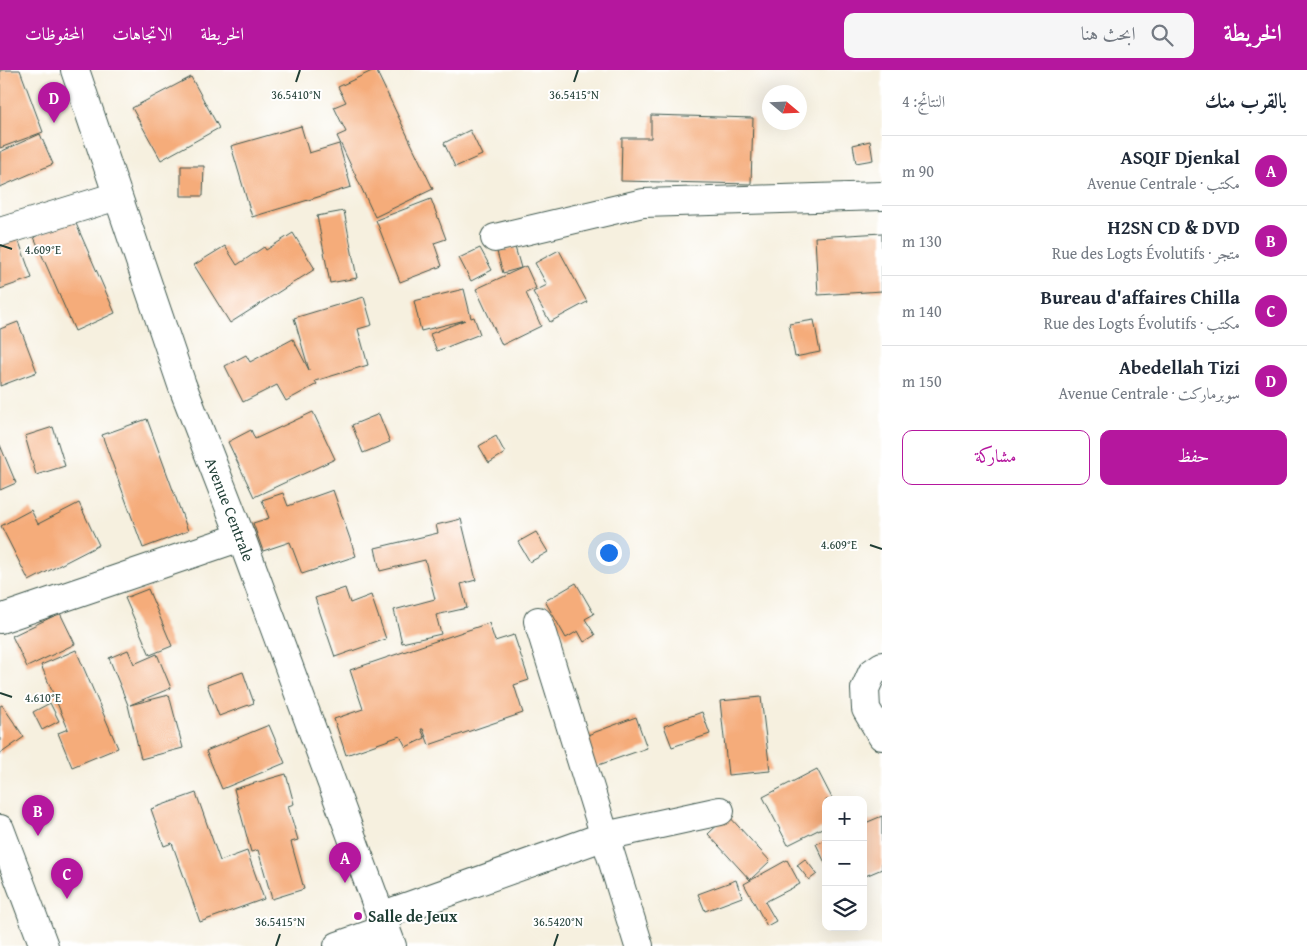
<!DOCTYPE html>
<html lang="ar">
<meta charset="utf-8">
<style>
body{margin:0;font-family:"Gentium Book Plus",Amiri,serif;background:#f6f6f7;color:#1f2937;direction:rtl}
.controls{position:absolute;right:15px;bottom:15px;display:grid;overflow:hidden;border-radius:10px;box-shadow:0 5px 20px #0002}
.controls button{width:45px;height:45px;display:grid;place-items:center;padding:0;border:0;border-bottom:1px solid #e0e1e3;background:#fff;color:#1f2937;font:25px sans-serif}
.compass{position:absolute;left:762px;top:15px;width:45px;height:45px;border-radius:50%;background:#fff;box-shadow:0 5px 20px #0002;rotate:109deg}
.you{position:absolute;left:608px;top:482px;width:18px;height:18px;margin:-12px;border:4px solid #fff;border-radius:50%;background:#1a73e8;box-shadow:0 0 0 8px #1a73e833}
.badge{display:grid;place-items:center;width:32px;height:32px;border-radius:50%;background:#b5179e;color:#fff;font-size:16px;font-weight:700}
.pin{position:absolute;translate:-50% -41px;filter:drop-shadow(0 1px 2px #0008)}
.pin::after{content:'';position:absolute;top:26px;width:18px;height:15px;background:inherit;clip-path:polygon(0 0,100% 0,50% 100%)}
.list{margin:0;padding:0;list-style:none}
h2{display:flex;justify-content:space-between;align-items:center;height:65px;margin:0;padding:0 20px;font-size:21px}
h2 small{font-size:16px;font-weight:400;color:#747a83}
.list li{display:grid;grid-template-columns:32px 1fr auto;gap:15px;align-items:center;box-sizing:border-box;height:70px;padding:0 20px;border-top:1px solid #e0e1e3}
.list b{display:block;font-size:19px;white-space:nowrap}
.list p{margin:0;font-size:16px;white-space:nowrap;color:#747a83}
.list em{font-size:16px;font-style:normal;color:#747a83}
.actions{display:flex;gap:10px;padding:15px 20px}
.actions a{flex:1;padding:11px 0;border:1px solid #b5179e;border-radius:10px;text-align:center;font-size:18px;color:#b5179e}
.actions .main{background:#b5179e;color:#fff}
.icon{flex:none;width:28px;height:28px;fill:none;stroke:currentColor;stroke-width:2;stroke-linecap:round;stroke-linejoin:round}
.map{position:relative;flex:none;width:882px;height:876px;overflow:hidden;direction:ltr}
header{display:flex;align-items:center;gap:30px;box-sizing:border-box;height:70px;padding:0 25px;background:#b5179e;color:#fff}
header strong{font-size:24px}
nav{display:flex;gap:28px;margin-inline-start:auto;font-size:18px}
.search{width:350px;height:45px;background:#f6f6f7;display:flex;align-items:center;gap:12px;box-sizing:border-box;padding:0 18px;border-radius:10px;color:#747a83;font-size:19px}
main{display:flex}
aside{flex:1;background:#fff}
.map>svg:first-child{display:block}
.building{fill:#f5ac7a}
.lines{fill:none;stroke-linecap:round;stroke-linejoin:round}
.street-casing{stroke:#3f584e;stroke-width:30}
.street{stroke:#fff;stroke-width:28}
.ticks{fill:none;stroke:#1f3d34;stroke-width:2}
.poi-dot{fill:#b5179e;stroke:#fff;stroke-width:2}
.labels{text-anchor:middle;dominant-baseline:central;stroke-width:4;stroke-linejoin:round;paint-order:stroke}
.street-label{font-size:16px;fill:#1f3d34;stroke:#fff}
.poi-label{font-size:16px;font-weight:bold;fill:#1f3d34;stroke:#fff;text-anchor:start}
.ticks-label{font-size:12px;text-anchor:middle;fill:#1f3d34;stroke:#fff;stroke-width:4;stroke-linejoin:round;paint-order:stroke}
</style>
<header>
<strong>الخريطة</strong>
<div class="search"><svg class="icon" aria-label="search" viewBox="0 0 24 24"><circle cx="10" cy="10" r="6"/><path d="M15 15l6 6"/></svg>ابحث هنا</div>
<nav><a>الخريطة</a><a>الاتجاهات</a><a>المحفوظات</a></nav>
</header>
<main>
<aside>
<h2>بالقرب منك<small>النتائج: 4</small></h2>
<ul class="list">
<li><span class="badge">A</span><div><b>ASQIF Djenkal</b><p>مكتب · Avenue Centrale</p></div><em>90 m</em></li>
<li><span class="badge">B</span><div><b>H2SN CD &amp; DVD</b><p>متجر · Rue des Logts Évolutifs</p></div><em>130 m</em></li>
<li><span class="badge">C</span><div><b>Bureau d'affaires Chilla</b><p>مكتب · Rue des Logts Évolutifs</p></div><em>140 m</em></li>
<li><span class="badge">D</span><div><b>Abedellah Tizi</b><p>سوبرماركت · Avenue Centrale</p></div><em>150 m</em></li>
</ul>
<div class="actions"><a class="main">حفظ</a><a>مشاركة</a></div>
</aside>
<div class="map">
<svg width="882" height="876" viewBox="0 0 882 876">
<rect width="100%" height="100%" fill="#fff"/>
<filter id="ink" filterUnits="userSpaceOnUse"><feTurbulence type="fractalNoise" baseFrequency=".02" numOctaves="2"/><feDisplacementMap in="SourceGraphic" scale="10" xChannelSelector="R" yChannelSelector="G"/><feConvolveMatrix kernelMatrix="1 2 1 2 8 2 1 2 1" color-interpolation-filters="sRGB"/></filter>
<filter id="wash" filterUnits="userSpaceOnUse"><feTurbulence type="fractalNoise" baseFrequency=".0096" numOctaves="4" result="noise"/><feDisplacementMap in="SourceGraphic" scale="20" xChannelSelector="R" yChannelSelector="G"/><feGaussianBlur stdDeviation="1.12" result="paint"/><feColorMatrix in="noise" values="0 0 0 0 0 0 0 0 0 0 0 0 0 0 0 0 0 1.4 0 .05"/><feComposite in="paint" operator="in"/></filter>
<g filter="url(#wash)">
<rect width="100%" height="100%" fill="#f6f0df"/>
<g id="blocks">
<g class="building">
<path d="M 0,0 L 20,0 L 43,62 L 0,78 Z"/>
<path d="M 374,0 L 376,0 L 433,119 L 375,147 L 337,66 L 346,62 L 334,37 L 346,32 L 338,17 Z"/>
<path d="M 191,7 L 219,58 L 161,90 L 132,38 Z"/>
<path d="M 651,45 L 753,48 L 751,114 L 621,111 L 622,68 L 651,68 Z"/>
<path d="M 301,56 L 309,83 L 339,74 L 351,117 L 252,147 L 231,76 Z"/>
<path d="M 470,60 L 482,85 L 455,97 L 444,73 Z"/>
<path d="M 40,64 L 53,94 L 0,117 L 0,82 Z"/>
<path d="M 870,71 L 873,90 L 856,93 L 853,75 Z"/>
<path d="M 181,96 L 204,96 L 203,126 L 181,126 Z"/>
<path d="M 431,129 L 446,169 L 434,173 L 442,196 L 400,212 L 376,150 Z"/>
<path d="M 344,141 L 357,208 L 330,213 L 317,146 Z"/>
<path d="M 74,149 L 115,243 L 75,261 L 34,167 Z"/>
<path d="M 293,163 L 315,199 L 230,253 L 194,195 L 225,176 L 237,195 L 264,177 L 266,180 Z"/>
<path d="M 882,163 L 882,221 L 818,225 L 815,167 Z"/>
<path d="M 17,166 L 32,208 L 0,219 L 0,172 Z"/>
<path d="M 515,177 L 521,198 L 503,203 L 497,182 Z"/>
<path d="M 480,178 L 492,200 L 471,211 L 459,188 Z"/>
<path d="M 559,180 L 587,232 L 550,252 L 533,222 L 547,215 L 535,193 Z"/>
<path d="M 526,196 L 536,218 L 526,223 L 541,256 L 502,275 L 476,219 Z"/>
<path d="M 464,219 L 471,248 L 474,247 L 480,264 L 437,281 L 430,264 L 465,250 L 421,261 L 414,231 Z"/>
<path d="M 364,227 L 372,255 L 358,259 L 368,295 L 315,311 L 317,314 L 286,331 L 277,315 L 243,332 L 225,296 L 246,285 L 250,292 L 293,269 L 309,300 L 294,248 Z"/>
<path d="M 814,250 L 820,282 L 795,287 L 789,254 Z"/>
<path d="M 18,252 L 37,302 L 0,316 L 0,259 Z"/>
<path d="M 313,342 L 335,389 L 254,427 L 228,372 L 251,360 L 255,369 Z"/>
<path d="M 379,344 L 390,372 L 363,383 L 352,355 Z"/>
<path d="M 147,349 L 188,461 L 143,478 L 102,365 Z"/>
<path d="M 53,357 L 65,396 L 36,405 L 25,366 Z"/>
<path d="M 496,366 L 505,383 L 489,393 L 479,376 Z"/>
<path d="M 0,375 L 16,413 L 0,420 Z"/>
<path d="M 333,420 L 356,486 L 302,504 L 290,472 L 263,481 L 253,453 L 269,448 L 262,430 L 283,423 L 288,436 Z"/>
<path d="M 79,433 L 99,475 L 29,511 L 1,456 L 31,440 L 38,454 Z"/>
<path d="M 461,449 L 476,510 L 461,514 L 467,538 L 436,545 L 441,564 L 402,573 L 394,540 L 435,529 L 425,490 L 380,501 L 375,478 L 438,463 L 436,455 Z"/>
<path d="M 536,462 L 548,482 L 530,492 L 518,472 Z"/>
<path d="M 576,513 L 594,544 L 585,549 L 595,565 L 584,572 L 578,561 L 566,568 L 545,531 Z"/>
<path d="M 345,518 L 350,533 L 371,525 L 386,569 L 335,587 L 315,528 Z"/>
<path d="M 148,519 L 172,576 L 150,585 L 125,528 Z"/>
<path d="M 60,543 L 75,574 L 27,597 L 12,566 Z"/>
<path d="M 489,553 L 495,571 L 514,565 L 529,610 L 514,615 L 523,643 L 429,675 L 423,659 L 421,659 L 425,668 L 406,677 L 400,666 L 346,685 L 334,649 L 363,639 L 350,600 Z"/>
<path d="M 76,580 L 118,678 L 72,697 L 58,663 L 68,659 L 41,595 Z"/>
<path d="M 128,580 L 134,594 L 157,584 L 171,618 L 130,635 L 169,625 L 183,678 L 141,689 L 128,635 L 109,588 Z"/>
<path d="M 243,602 L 254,633 L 219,646 L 207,615 Z"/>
<path d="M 761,627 L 770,701 L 728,705 L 720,631 Z"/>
<path d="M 50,633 L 59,651 L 42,660 L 33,642 Z"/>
<path d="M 2,635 L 24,667 L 0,684 L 0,636 Z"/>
<path d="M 702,642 L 710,664 L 672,677 L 664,656 Z"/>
<path d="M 636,647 L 647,678 L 593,697 L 582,667 Z"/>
<path d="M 269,655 L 285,693 L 222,719 L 206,681 Z"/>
<path d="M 817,699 L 833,730 L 826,730 L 826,756 L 788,775 L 763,727 Z"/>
<path d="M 286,704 L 294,734 L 288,736 L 298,770 L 291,772 L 304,819 L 272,829 L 258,780 L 251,782 L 234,719 Z"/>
<path d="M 196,723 L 220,791 L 247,781 L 264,829 L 200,852 L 172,773 L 164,776 L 151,739 Z"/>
<path d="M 728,745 L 770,791 L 750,810 L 708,764 Z"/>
<path d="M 882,746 L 882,799 L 863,807 L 863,754 Z"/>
<path d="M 826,770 L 826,795 L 816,774 Z"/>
<path d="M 805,789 L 817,804 L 809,810 L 797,795 Z"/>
<path d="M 787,790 L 800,814 L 765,832 L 776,851 L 767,856 L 744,814 Z"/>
<path d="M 736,810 L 742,827 L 705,841 L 698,824 Z"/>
</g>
</g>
</g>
<g filter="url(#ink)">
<use href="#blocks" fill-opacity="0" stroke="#3f584e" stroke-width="1"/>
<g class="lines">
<defs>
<g id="street">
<path id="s1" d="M 75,0 L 182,315 L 241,467 L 392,876"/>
<path d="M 0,162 L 117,126"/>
<path d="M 495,168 L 643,133 L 882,126"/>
<path d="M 0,549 L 241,467"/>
<path d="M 538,551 L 639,876"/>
<path d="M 882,596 L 872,603 L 865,619 L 866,639 L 882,666"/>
<path d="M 0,759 L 44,876"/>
<path d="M 381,846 L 605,766 L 720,741"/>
<path d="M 338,876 L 386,859"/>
</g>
</defs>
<use href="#street" class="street-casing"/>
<use href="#street" class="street"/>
</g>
</g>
<path class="ticks" d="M 296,12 L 300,0M 574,12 L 578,0M 0,175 L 12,179M 870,475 L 882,479M 0,623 L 12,627M 276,876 L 280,864M 554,876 L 558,864"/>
<circle class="poi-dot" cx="358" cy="846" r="5"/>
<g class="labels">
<g class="street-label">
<text stroke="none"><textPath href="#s1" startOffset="466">Avenue Centrale</textPath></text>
</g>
<g class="poi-label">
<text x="368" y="846">Salle de Jeux</text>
</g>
</g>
<g class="ticks-label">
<text x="296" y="29">36.5410°N</text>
<text x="574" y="29">36.5415°N</text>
<text x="43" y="184">4.609°E</text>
<text x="839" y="479">4.609°E</text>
<text x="43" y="632">4.610°E</text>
<text x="280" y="856">36.5415°N</text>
<text x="558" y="856">36.5420°N</text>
</g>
</svg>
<div class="controls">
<button>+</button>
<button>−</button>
<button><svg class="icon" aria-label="layers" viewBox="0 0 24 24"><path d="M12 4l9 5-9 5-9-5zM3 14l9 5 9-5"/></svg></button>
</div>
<svg class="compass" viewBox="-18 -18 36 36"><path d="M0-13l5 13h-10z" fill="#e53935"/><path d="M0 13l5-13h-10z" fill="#747a83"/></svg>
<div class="you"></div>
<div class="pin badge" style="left:345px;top:813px">A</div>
<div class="pin badge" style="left:38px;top:766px">B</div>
<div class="pin badge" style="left:67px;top:829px">C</div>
<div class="pin badge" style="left:54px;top:53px">D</div>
</div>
</main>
